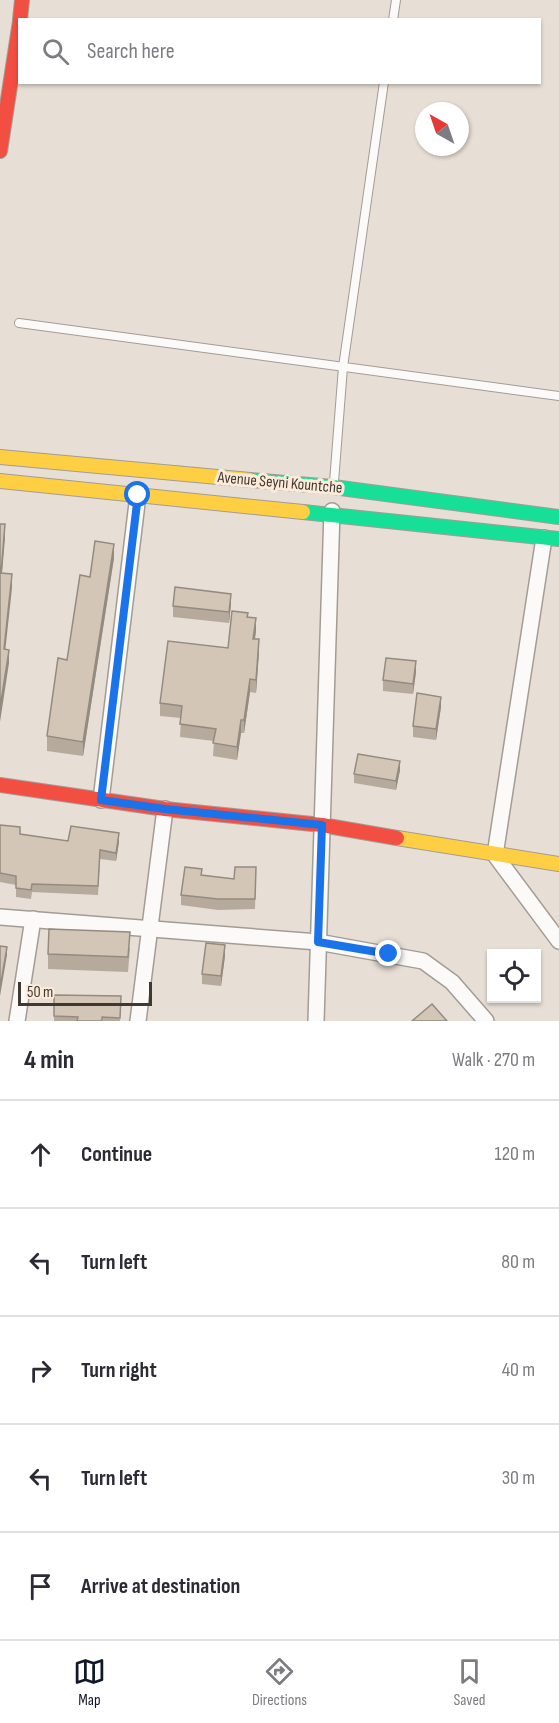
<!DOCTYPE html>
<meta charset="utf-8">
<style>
body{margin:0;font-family:"Sofia Sans Condensed",sans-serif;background:#f7f7f7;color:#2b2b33}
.controls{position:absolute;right:18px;bottom:18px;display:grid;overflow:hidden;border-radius:0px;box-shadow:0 2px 4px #0004}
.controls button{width:54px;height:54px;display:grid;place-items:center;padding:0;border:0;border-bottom:2px solid #e1e1e2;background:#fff;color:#2b2b33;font:30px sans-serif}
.compass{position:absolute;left:415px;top:102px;width:54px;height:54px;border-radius:50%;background:#fff;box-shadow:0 2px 4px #0004;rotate:320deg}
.scale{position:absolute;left:18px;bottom:15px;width:134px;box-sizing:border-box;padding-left:6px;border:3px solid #403933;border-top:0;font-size:16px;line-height:21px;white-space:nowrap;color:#403933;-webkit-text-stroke:4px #fcebda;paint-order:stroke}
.stop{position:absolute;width:18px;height:18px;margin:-14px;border:4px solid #1a73e8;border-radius:50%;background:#fff}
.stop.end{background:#1a73e8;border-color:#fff;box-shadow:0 2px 6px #0008}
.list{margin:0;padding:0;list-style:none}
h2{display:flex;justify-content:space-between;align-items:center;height:78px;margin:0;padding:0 24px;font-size:26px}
h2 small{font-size:20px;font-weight:400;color:#7c7c81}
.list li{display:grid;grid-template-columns:39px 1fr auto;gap:18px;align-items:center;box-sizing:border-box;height:108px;padding:0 24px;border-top:2px solid #e1e1e2}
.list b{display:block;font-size:22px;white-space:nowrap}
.list em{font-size:20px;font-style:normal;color:#7c7c81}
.icon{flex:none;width:33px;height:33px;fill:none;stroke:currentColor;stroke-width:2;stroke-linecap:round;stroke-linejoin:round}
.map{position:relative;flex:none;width:559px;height:1021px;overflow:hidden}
.search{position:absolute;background:#fff;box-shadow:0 2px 4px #0004;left:18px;right:18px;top:18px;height:66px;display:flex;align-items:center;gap:15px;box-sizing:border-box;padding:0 21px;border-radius:0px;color:#7c7c81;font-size:22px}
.sheet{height:618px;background:#fff}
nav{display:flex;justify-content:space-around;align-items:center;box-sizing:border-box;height:84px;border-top:2px solid #e1e1e2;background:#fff;font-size:16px;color:#7c7c81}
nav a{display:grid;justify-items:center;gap:3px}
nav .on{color:#111827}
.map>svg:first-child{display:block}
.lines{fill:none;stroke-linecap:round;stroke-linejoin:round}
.lane-casing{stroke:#a39c95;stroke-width:10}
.street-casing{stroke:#a39c95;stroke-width:18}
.fast-casing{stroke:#a39c95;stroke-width:16}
.slow-casing{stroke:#a39c95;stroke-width:16}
.jam-casing{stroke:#a39c95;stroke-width:16}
.lane{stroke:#fbfaf9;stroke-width:8}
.street{stroke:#fbfaf9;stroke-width:15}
.fast{stroke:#16e098;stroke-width:14}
.slow{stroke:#ffcf43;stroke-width:14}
.jam{stroke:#f24e42;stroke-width:14}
.wall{fill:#b6aa9d}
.shaded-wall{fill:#948b80}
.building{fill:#d4c6b7;stroke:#948b80;stroke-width:1.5}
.route{stroke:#1a73e8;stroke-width:8}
.labels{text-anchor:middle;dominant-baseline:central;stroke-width:6;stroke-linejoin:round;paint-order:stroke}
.street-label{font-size:16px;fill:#403933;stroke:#fcebda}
</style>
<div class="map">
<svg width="559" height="1021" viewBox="0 0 559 1021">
<rect width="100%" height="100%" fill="#e7ded5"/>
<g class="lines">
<defs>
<g id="lane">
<path d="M 393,20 L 396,0"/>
<path d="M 19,323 L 559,396"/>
<path d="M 334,482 L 343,367 L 384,82"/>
</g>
<g id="street">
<path d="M 544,538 L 495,855 L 559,941"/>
<path d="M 101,800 L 138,495"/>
<path d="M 0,917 L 318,942 L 423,961 L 452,982 L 486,1021"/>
<path d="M 17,1021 L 33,919"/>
<path d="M 138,1021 L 165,809"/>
<path d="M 316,1021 L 332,511"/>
</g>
<g id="fast">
<path d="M 250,480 L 333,487 L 559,517"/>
<path d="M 303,512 L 559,539"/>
</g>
<g id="slow">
<path d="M 0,457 L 250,480"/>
<path d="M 0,481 L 303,512"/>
<path d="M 397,838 L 559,864"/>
</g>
<g id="jam">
<path d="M 20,20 L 22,0"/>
<path d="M 0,151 L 20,21"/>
<path d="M 0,785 L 165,809 L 322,825 L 397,838"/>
</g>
</defs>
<use href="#lane" class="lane-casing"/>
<use href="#street" class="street-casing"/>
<use href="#fast" class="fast-casing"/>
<use href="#slow" class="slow-casing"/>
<use href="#jam" class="jam-casing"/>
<use href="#lane" class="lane"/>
<use href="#street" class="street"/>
<use href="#fast" class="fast"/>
<use href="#slow" class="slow"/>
<use href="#jam" class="jam"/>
</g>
<g class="wall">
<path d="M 114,558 L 83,756 L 47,751 L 47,736 L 90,577 Z"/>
<path d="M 231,604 L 229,623 L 173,617 L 173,606 Z"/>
<path d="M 248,617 L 256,631 L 255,639 L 259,652 L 256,693 L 250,692 L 244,733 L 241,733 L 237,760 L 213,756 L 214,741 L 180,737 L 181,718 L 160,716 L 160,703 L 228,648 Z"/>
<path d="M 416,672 L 413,694 L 383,691 L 383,680 Z"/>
<path d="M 441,707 L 436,740 L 413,737 L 413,726 Z"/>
<path d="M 400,770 L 396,790 L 354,783 L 354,774 Z"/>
<path d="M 0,825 L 20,834 L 68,841 L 119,842 L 116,861 L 100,859 L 98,895 L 32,892 L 31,899 L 16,897 L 16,885 L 0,882 Z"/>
<path d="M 256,867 L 255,909 L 218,910 L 181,905 L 181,895 L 202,876 L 234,879 Z"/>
<path d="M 130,948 L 128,972 L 48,969 L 48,954 Z"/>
<path d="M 225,956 L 221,986 L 202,984 L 202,974 Z"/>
<path d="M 54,995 L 121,996 L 120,1021 L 54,1021 Z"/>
</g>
<g class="shaded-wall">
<path d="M 5,524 L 5,538 L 1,586 L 1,573 Z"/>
<path d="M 114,544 L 114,558 L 83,756 L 83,742 Z"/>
<path d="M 12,574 L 12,588 L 4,662 L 4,649 Z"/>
<path d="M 231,594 L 231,604 L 229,623 L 229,612 Z"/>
<path d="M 256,618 L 256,631 L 253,651 L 253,639 Z"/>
<path d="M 259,639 L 259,652 L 256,693 L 256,680 Z"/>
<path d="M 9,650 L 9,663 L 0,722 L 0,708 Z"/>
<path d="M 416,661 L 416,672 L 413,694 L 413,684 Z"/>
<path d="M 250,679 L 250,692 L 244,733 L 244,720 Z"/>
<path d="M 441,697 L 441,707 L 436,740 L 436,729 Z"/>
<path d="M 241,720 L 241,733 L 237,760 L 237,747 Z"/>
<path d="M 400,761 L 400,770 L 396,790 L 396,781 Z"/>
<path d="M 119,833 L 119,842 L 116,861 L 116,853 Z"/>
<path d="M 225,945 L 225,956 L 221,986 L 221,976 Z"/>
<path d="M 7,947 L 7,955 L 0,996 L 0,988 Z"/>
</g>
<g class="building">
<path d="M 0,524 L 5,524 L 1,573 L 12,574 L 4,649 L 9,650 L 0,708 Z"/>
<path d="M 95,541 L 114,544 L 83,742 L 47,736 L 58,658 L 67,660 L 80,575 L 90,577 Z"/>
<path d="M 175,587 L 231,594 L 229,612 L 173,606 Z"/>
<path d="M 232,611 L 248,613 L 247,617 L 256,618 L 253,639 L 259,639 L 256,680 L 250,679 L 244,720 L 241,720 L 237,747 L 213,743 L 216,729 L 180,724 L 182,706 L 160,703 L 168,641 L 228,648 Z"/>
<path d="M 386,658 L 416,661 L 413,684 L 383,680 Z"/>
<path d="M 417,693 L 441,697 L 436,729 L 413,726 Z"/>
<path d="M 358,754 L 400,761 L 396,781 L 354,774 Z"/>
<path d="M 0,825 L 20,827 L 20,834 L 68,841 L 71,826 L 119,833 L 116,853 L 100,850 L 98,886 L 32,884 L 31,890 L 16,888 L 16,876 L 0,873 Z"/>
<path d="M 185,867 L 202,869 L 201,875 L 234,879 L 235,867 L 256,867 L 255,899 L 218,899 L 181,895 Z"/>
<path d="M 49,929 L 130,932 L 128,957 L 48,954 Z"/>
<path d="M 206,943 L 225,945 L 221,976 L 202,974 Z"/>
<path d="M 0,946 L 7,947 L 0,988 Z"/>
<path d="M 54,995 L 121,996 L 120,1018 L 102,1017 L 102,1021 L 77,1021 L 78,1017 L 54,1016 Z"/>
<path d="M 432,1004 L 447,1021 L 412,1021 Z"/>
</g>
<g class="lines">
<path class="route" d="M 138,495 L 101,800 L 165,809 L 322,825 L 318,942 L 389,954"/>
</g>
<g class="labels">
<g class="street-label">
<text transform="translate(280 483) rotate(5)">Avenue Seyni Kountche</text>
</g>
</g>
</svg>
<div class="controls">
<button><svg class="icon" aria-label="locate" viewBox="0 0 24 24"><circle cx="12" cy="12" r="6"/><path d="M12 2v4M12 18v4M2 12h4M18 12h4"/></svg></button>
</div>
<svg class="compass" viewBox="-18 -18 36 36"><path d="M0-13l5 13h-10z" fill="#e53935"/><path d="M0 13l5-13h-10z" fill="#7c7c81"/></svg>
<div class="scale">50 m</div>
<div class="stop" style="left:138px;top:495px"></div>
<div class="stop end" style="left:389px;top:954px"></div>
<div class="search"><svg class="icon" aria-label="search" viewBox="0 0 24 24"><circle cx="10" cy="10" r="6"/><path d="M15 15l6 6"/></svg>Search here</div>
</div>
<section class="sheet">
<h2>4 min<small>Walk · 270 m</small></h2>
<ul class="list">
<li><svg class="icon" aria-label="ahead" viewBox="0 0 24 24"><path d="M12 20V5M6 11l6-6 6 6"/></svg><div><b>Continue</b></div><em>120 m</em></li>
<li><svg class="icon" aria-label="left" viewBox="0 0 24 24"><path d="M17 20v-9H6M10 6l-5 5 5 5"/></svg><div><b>Turn left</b></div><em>80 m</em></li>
<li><svg class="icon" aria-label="right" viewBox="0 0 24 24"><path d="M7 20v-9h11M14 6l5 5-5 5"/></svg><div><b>Turn right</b></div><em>40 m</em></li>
<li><svg class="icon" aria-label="left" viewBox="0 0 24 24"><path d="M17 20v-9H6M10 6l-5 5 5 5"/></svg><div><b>Turn left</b></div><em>30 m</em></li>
<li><svg class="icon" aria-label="arrive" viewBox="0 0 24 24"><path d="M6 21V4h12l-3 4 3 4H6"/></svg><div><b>Arrive at destination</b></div></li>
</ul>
</section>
<nav>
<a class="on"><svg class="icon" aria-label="map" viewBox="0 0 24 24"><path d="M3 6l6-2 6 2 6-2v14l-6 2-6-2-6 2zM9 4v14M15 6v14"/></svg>Map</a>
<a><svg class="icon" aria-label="directions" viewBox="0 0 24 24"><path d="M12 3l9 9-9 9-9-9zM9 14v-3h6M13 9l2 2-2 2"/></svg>Directions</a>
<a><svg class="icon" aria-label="saved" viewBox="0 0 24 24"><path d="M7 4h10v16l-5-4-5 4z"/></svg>Saved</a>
</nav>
